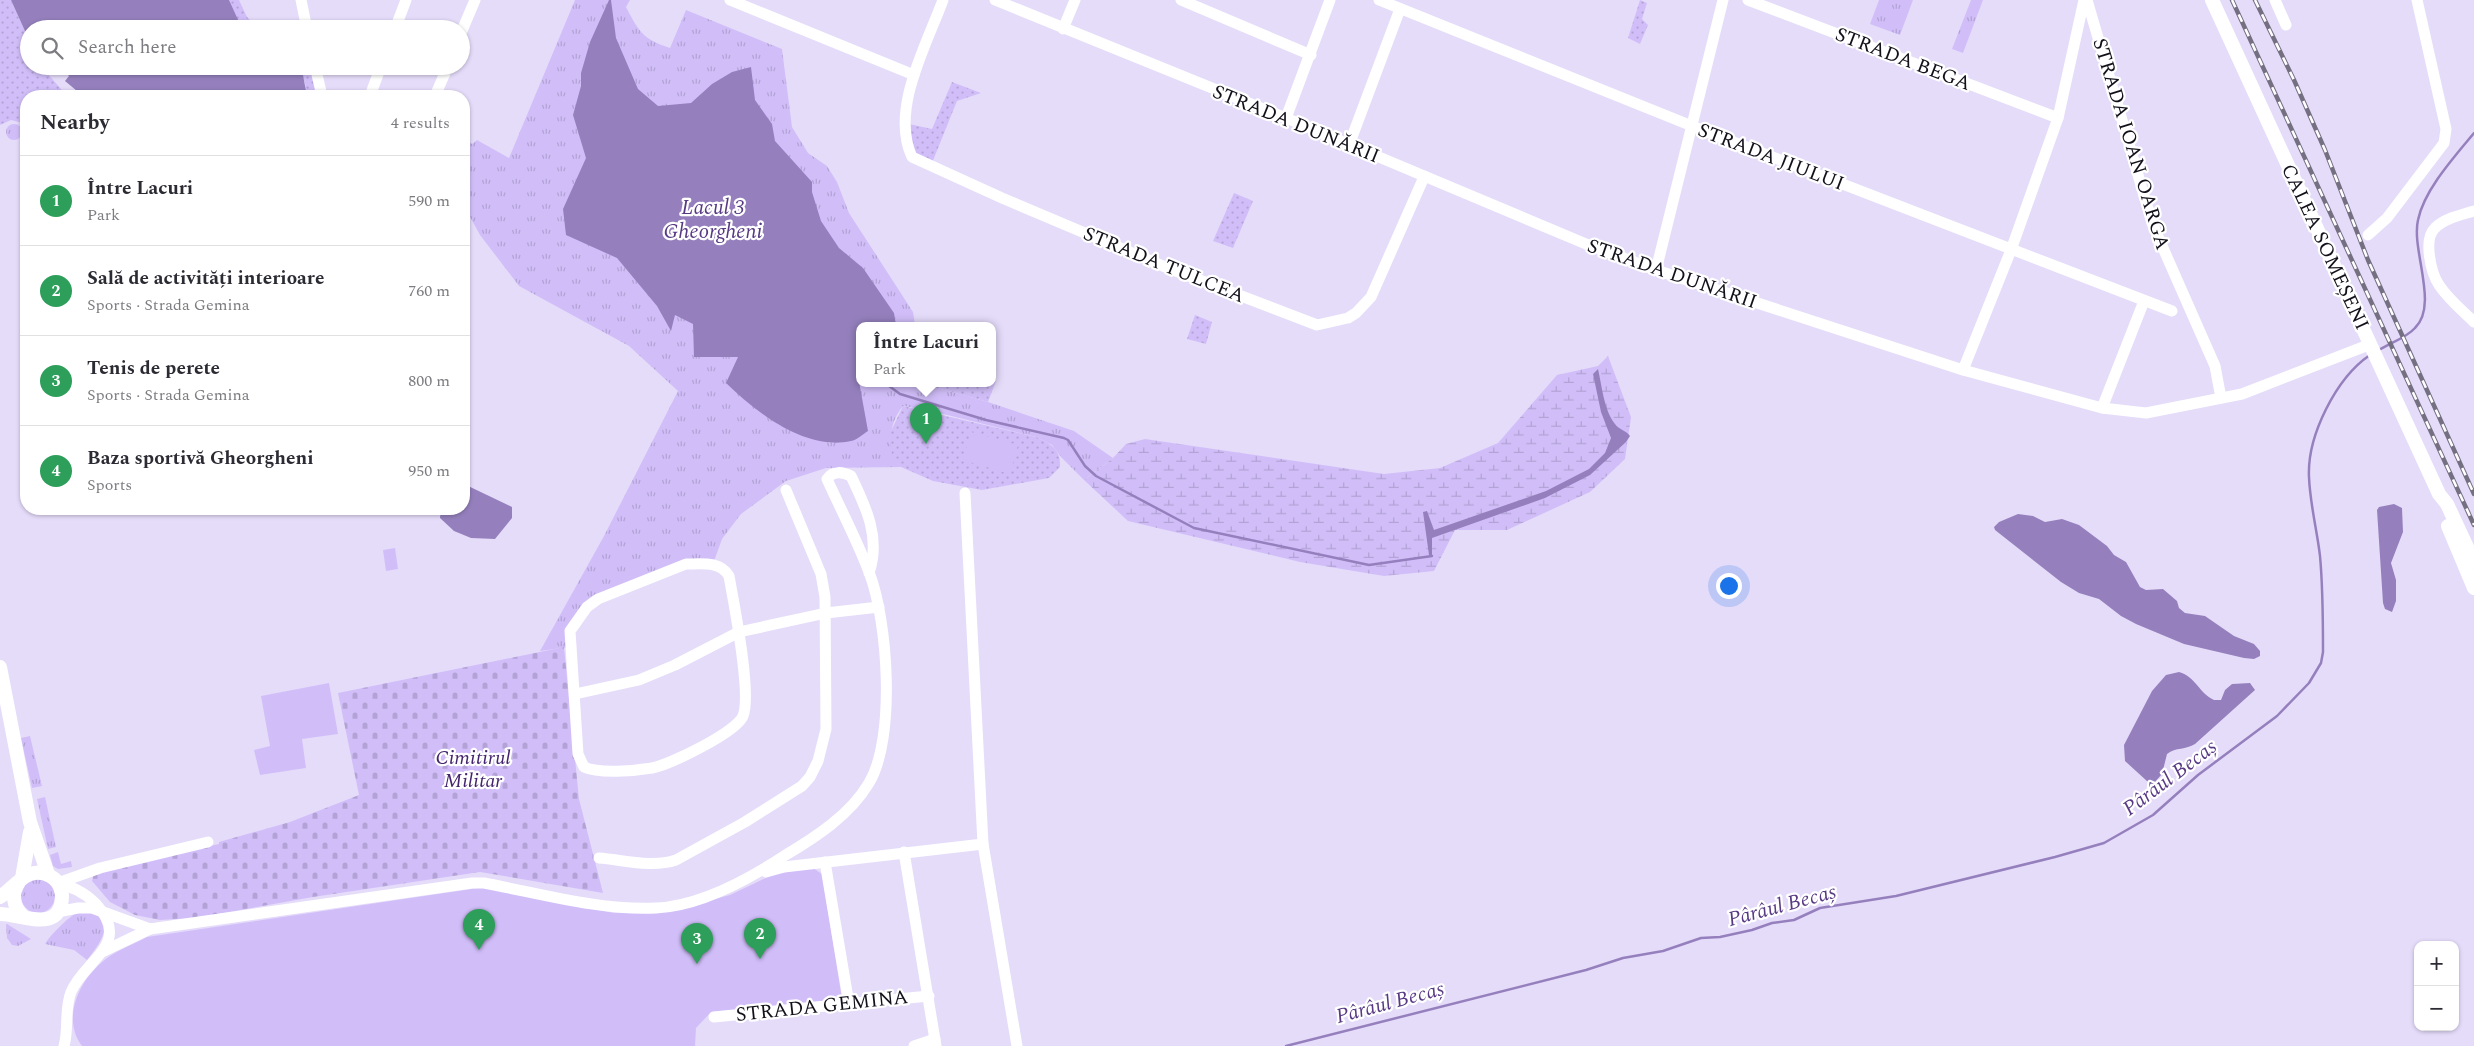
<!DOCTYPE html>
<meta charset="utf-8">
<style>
body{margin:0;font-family:Spectral,serif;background:#f2f2f3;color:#2b2b33}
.controls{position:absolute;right:15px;bottom:15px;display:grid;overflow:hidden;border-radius:10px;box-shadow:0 1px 4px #0004}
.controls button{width:45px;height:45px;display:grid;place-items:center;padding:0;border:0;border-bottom:1px solid #e1e1e2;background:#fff;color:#2b2b33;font:25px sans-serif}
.you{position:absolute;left:1728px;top:585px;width:18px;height:18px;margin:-12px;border:4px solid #fff;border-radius:50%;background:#1a73e8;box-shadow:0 0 0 8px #1a73e833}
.badge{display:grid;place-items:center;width:32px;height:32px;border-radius:50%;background:#2563eb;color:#fff;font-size:16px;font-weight:700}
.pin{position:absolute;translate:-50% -41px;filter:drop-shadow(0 1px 2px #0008)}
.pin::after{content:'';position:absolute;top:26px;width:18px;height:15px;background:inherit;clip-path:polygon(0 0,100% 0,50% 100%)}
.popup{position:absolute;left:856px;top:322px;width:140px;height:65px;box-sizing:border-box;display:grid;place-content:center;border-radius:10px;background:#fff;filter:drop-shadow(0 1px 4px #0005);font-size:16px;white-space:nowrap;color:#7c7c81}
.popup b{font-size:19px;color:#2b2b33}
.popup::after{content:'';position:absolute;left:50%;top:100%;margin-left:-10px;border:10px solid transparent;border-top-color:#fff}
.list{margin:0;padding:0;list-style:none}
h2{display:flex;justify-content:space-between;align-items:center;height:65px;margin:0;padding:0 20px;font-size:21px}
h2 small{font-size:16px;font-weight:400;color:#7c7c81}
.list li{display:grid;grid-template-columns:32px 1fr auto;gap:15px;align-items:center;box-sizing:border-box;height:90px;padding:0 20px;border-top:1px solid #e1e1e2}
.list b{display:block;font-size:19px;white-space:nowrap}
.list p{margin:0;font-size:16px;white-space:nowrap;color:#7c7c81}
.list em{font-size:16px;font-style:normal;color:#7c7c81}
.icon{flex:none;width:28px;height:28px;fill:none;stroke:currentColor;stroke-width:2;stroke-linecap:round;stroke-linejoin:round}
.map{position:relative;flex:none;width:2474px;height:1046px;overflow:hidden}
.search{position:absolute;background:#fff;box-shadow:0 1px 4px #0004;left:20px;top:20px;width:450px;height:55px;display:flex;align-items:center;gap:12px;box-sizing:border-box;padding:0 18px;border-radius:28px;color:#7c7c81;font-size:19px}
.panel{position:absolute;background:#fff;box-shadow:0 1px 4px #0004;left:20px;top:90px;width:450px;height:425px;border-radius:20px}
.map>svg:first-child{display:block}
.grass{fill:url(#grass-tufts)}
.wetland{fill:url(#wetland-marsh)}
.cemetery{fill:url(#cemetery-stones)}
.park{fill:url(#park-dots)}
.pitch{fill:#d1bef9}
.water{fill:#9580bd}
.pier{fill:#e5dcfa}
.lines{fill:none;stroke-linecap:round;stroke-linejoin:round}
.stream{stroke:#9580bd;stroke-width:2.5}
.minor{stroke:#fff;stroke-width:11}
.major{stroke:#fff;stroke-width:14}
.rail-casing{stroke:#756f82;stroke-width:4.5}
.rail{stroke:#fff;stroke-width:2.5;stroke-dasharray:8;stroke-linecap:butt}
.labels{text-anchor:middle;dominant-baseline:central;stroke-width:4.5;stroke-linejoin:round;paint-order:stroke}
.street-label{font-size:20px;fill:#13101a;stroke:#fff}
.park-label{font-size:20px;font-style:italic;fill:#44246e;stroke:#fff}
.water-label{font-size:21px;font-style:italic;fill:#573984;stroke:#fff}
</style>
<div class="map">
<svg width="2474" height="1046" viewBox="0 0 2474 1046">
<defs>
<pattern id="grass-tufts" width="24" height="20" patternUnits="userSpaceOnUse" patternTransform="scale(1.25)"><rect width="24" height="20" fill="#d1bef9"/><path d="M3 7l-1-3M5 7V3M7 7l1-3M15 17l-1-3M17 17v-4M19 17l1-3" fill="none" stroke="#b3a2d5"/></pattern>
<pattern id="wetland-marsh" width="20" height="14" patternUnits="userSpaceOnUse" patternTransform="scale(1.25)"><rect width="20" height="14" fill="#d1bef9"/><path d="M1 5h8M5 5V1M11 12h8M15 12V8" fill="none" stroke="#b3a2d5"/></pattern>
<pattern id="cemetery-stones" width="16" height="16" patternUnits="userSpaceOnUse" patternTransform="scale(1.25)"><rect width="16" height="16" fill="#d1bef9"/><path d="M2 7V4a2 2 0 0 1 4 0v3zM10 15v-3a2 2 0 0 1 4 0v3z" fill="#b3a2d5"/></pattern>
<pattern id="park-dots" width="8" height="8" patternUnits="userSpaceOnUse" patternTransform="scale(1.25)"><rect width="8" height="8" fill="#d1bef9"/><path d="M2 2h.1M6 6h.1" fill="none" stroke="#b3a2d5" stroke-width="1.8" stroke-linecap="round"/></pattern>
</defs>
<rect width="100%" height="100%" fill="#e5dcfa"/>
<g class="grass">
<path d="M 575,0 L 630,0 L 626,7 C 639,32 643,39 670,48 L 686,10 L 782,49 L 792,127 L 808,153 L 827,166 L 837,182 L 849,213 L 913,312 L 915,325 L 860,325 L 860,383 L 919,383 L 988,402 L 1074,431 L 1113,458 L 1084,480 L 1061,457 L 1052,445 L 1036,437 L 927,410 L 903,406 C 887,426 888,447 901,467 L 826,468 L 786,481 L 741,514 L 722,539 L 713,564 L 686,564 L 587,607 L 569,647 L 540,651 L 604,536 L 678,391 L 629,346 L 519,286 L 480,235 L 464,206 L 464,139 L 472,144 L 477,140 L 509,158 Z"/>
<path d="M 1879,0 L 1913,0 L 1900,35 L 1870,24 Z"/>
<path d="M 1971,0 L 1983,0 L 1963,53 L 1952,49 Z"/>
<circle cx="14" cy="132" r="8"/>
<path d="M 30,736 L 42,786 L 32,788 L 21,738 Z"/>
<path d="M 45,797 L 56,847 L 48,849 L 37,799 Z"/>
<path d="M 58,852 L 61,864 L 71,861 L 72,867 L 58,869 L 53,866 L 50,855 Z"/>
<circle cx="38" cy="896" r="17"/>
<path d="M 82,910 C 86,911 94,912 98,914 C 115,926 95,950 87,960 L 74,950 L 45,944 C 52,933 71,914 82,910 Z"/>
<path d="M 6,924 L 7,924 L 31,939 L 18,946 L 12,945 L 7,938 Z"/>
</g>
<path class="wetland" d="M 1608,356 L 1631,417 L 1625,459 L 1590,492 L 1507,530 L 1455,530 L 1434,571 L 1384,576 L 1300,562 L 1128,521 L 1084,480 L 1113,458 L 1126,444 L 1145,439 L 1384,474 L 1440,468 L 1498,443 L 1557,375 L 1598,366 Z"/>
<path class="cemetery" d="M 564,647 L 579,799 L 603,893 L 480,872 L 313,897 L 195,918 L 160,920 L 135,915 L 110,902 L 92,881 L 94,873 L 219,844 L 219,842 L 290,822 L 359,795 L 338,693 Z"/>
<g class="park">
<path d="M 0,0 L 11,0 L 29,40 L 29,66 L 44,66 L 71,96 L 26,96 L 26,124 L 11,120 L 0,125 Z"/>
<path d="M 229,0 L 239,0 L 247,17 L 259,29 C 238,29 235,19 229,0 Z"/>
<path d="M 1640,0 L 1647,3 L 1642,19 L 1648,25 L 1640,44 L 1628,38 Z"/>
<path d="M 294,66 L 308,66 L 313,72 L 316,96 L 307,96 C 306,84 304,74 294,66 Z"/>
<path d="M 952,82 L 981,93 L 957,101 L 932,163 L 914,152 L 909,124 L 932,129 Z"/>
<path d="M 1234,193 L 1253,201 L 1233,248 L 1213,241 Z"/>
<path d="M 1195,315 L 1212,322 L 1206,344 L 1187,339 Z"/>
<path d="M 992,380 L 996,381 L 988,402 L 919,383 L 992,383 Z"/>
<path d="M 903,406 L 1036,437 C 1051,444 1061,449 1060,467 L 1049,478 L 982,490 L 933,481 L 901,467 L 892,455 L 889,435 Z"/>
</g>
<g class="pitch">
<path d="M 971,432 L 1018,445 L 1010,474 L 963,460 Z"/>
<path d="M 395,548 L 398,569 L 386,571 L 383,550 Z"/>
<path d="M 329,683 L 338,734 L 302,739 L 306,768 L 260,775 L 254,750 L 270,746 L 261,696 Z"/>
<path d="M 813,868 L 822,874 L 842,999 L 711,1012 L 696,1028 L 695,1046 L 82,1046 C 62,1020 78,983 100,964 C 112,952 132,945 147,937 L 485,887 L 614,913 L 672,910 L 730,895 L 774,874 Z"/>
</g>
<g class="water">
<path d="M 11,0 L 229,0 L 239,22 L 246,29 L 29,29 L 29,40 Z"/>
<path d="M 609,0 L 611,0 L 616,38 L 638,89 L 658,106 L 691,103 L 712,84 L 732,72 L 751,67 L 755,100 L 772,124 L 775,141 L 812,182 L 812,192 L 821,221 L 839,248 L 863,268 L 894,313 L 896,325 L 860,325 L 860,374 L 858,376 L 868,431 C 863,434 857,440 851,441 C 805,451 757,413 726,383 L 738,357 L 694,357 L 693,324 L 675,315 L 671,331 L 657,306 L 617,258 L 566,235 L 563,209 L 586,158 L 573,115 L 581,86 L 581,73 L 590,42 Z"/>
<path d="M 44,66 L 294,66 L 303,75 L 307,96 L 71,96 Z"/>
<path d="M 1598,369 C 1602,386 1604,410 1615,424 C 1619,430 1626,430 1630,436 L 1626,442 L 1590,475 L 1545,498 L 1432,538 L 1432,556 L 1429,555 L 1423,512 L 1427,511 L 1434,530 L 1546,491 L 1589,469 L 1605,453 L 1611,438 L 1601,412 L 1593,374 Z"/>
<path d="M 464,484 L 512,507 L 512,518 L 495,539 L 471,538 L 454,531 L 440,518 L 441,509 L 464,509 Z"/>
<path d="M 2394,504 L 2402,508 L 2403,532 L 2391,563 L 2396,580 L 2396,601 L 2392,612 L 2385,609 L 2383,603 L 2377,510 L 2379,507 Z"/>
<path d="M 2018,514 L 2033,516 L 2045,522 L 2062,519 L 2079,525 L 2107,546 L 2114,555 L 2126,562 L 2140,587 L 2146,590 L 2163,589 L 2177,601 L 2179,608 L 2185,613 L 2205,616 L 2234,636 L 2254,644 L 2260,651 L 2260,656 L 2254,659 L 2244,658 L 2184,644 L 2136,624 L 2121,616 L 2099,599 L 2079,593 L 2061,582 L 1995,530 L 1994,527 L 1999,522 Z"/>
<path d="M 2179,672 C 2196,677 2199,693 2214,700 L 2221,700 L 2225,690 L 2232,684 L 2250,683 L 2255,690 L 2195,744 C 2186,750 2176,747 2167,754 L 2162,774 L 2155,782 L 2148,782 L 2125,761 L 2124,745 L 2152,691 L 2166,675 Z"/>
</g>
<path class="pier" d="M 41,66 L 61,66 L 69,76 L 65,81 L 83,96 L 67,96 Z"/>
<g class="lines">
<g class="stream">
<path d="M 2379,350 C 2390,343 2406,338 2415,328 C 2439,305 2411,250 2418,220 C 2424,190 2455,156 2474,133"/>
<path d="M 885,383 L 900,394 L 986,420 L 1064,438 L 1068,440 L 1085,466 L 1096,476 L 1194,528 L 1369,565 L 1432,556"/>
<path d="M 1286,1046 L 1586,970 L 1623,958 L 1663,951 L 1701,938 L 1720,937 L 1752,930 L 1772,923 L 1794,920 L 1820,908 L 1896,896 L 2055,857 L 2104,843 L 2153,815 L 2198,775 L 2277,716 L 2309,683 L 2321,663 L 2323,652 C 2323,620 2323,588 2320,556 C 2317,530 2310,504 2309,477 C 2307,436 2336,378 2370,355"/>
</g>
<g class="minor">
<path d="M 301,0 L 307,29"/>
<path d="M 730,0 L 914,75"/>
<path d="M 943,0 C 926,46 890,110 912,157 L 1002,198 L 1163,266 L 1317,325 L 1348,318 L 1356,313 L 1371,297 L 1424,177"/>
<path d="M 995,0 L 1286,118 L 1586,244 L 1656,270 L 1963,370 L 2102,408 L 2146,413 L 2242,394 L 2371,344"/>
<path d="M 1181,0 L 1311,55"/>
<path d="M 1379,0 L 1692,126 L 2172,311"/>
<path d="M 1748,0 L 2058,118"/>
<path d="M 2087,0 L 2152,223 L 2215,366 L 2221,398"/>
<path d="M 2275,0 L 2286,25"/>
<path d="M 395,29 L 406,0"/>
<path d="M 1063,29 L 1075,0"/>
<path d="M 461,33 L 475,0"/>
<path d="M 315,66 L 322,96"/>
<path d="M 370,96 L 381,66"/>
<path d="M 435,96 L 448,66"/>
<path d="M 1286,118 L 1330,0"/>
<path d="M 1349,145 L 1400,9"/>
<path d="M 2474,211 C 2461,215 2445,218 2435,228 C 2423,239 2431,273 2439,285 C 2449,300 2462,310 2474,322"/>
<path d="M 2368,235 L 2387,218 L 2444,143 L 2446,129 L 2417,0"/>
<path d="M 1656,270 L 1723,0"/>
<path d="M 1963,370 L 2011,250 L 2058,118 L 2084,0"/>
<path d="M 2102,408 L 2144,301"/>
<path d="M 965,493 L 983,844 L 1017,1046"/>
<path d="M 686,564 C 702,564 720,561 729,576 C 734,604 752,694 743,716 C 737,732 669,765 652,768 C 634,771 599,774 584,767 L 578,754 L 570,631 L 587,607 L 598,599 Z"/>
<path d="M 575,694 L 639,680 L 675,665 L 739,632 L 826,613 L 879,607"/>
<path d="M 904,852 L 936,1046"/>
<path d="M 599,858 C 624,860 652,868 676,860 L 745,822 L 802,786 L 810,777 L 818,761 L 826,729 L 825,597 L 821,574 L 786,490"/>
<path d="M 825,862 L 849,1004"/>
<path d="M 766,872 L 784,867 L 983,844"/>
<path d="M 58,883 L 100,868 L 208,842"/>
<path d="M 59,885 C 74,886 86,894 96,904 C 133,944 84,960 71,992 C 64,1010 69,1029 64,1046"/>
<path d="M 57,912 L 78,908 L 92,908 L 150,929 L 472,883 L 484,883 C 538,893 602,911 656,908 C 699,906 749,879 784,856 C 816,837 850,815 869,783 C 896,738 888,621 869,572 C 857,540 841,510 827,479 C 833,470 843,472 851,476 C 866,507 881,538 869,573"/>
<path d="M 104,951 L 150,929"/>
<path d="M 714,1017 L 929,996"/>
<path d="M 914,1046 L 935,1039"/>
</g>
<g class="major">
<path d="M 2212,0 L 2439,494 L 2447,504 L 2474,562"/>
<path d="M 2448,526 L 2474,588"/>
<path d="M 0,667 L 30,822 L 48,874"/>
<path d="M 22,878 L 30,832"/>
<path d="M 19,882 C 11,894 13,907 23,916"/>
<path d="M 0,897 C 15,887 29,864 50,876 C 58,880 61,886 62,895 C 62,935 22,914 0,914"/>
</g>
<defs>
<g id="rail">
<path d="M 2232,0 L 2474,525"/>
<path d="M 2255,0 L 2294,80 L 2325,150 L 2368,260 L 2474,494"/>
</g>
</defs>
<use href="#rail" class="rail-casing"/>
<use href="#rail" class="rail"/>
</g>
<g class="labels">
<g class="street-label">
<text transform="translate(1903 59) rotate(21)">STRADA BEGA</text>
<text transform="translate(1296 124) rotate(22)">STRADA DUNĂRII</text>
<text transform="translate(2131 144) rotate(73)">STRADA IOAN OARGA</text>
<text transform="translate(1771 157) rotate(21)">STRADA JIULUI</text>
<text transform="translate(2325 247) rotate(65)">CALEA SOMEȘENI</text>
<text transform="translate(1164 265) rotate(22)">STRADA TULCEA</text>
<text transform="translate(1672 274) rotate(19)">STRADA DUNĂRII</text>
<text transform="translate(822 1006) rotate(-6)">STRADA GEMINA</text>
</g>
<g class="park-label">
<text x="473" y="758">Cimitirul<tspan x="473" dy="23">Militar</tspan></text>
</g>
<g class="water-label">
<text x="713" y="208">Lacul 3<tspan x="713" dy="24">Gheorgheni</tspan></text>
<text transform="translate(2170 778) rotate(-37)">Pârâul Becaș</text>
<text transform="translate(1782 906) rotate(-15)">Pârâul Becaș</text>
<text transform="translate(1390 1003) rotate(-15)">Pârâul Becaș</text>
</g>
</g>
</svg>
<div class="controls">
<button>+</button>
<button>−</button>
</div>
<div class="you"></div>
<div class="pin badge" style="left:926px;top:444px;background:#2e9e5b">1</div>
<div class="popup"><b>Între Lacuri</b>Park</div>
<div class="pin badge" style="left:760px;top:959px;background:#2e9e5b">2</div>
<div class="pin badge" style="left:697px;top:964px;background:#2e9e5b">3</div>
<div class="pin badge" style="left:479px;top:950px;background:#2e9e5b">4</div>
<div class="search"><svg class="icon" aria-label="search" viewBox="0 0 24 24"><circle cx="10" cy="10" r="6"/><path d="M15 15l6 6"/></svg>Search here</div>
<section class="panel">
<h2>Nearby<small>4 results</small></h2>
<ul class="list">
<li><span class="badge" style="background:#2e9e5b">1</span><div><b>Între Lacuri</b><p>Park</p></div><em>590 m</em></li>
<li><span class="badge" style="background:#2e9e5b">2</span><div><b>Sală de activități interioare</b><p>Sports · Strada Gemina</p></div><em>760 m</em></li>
<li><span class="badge" style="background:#2e9e5b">3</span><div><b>Tenis de perete</b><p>Sports · Strada Gemina</p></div><em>800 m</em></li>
<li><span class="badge" style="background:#2e9e5b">4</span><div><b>Baza sportivă Gheorgheni</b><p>Sports</p></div><em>950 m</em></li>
</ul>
</section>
</div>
